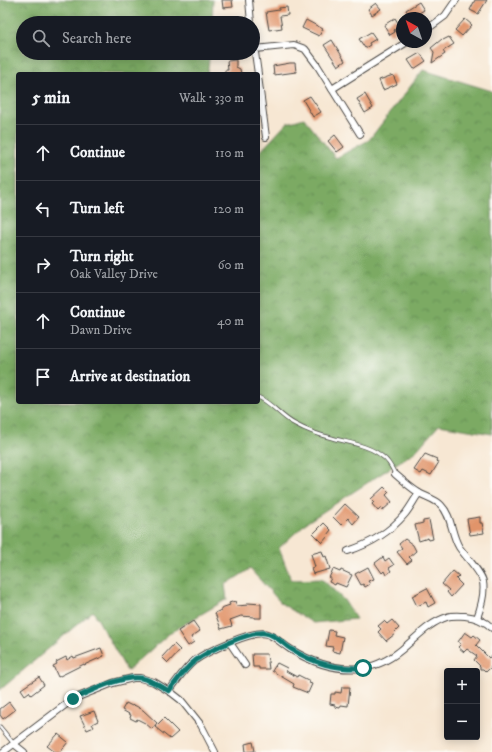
<!DOCTYPE html>
<meta charset="utf-8">
<style>
body{margin:0;font-family:"IM FELL DW Pica",serif;background:#242831;color:#f1f3f6}
.controls{position:absolute;right:12px;bottom:12px;display:grid;overflow:hidden;border-radius:4px;box-shadow:0 2px 10px #0003}
.controls button{width:36px;height:36px;display:grid;place-items:center;padding:0;border:0;border-bottom:1px solid #363941;background:#171b24;color:#f1f3f6;font:20px sans-serif}
.compass{position:absolute;left:396px;top:12px;width:36px;height:36px;border-radius:50%;background:#171b24;box-shadow:0 2px 10px #0003;rotate:320deg}
.stop{position:absolute;width:12px;height:12px;margin:-9px;border:3px solid #0f766e;border-radius:50%;background:#fff}
.stop.end{background:#0f766e;border-color:#fff;box-shadow:0 1px 4px #0008}
.list{margin:0;padding:0;list-style:none}
h2{display:flex;justify-content:space-between;align-items:center;height:52px;margin:0;padding:0 16px;font-size:17px}
h2 small{font-size:13px;font-weight:400;color:#9ea1a6}
.list li{display:grid;grid-template-columns:26px 1fr auto;gap:12px;align-items:center;box-sizing:border-box;height:56px;padding:0 16px;border-top:1px solid #363941}
.list b{display:block;font-size:15px;white-space:nowrap}
.list p{margin:0;font-size:13px;white-space:nowrap;color:#9ea1a6}
.list em{font-size:13px;font-style:normal;color:#9ea1a6}
.icon{flex:none;width:22px;height:22px;fill:none;stroke:currentColor;stroke-width:2;stroke-linecap:round;stroke-linejoin:round}
.map{position:relative;flex:none;width:492px;height:752px;overflow:hidden}
.search{position:absolute;background:#171b24;box-shadow:0 2px 10px #0003;left:16px;top:16px;width:244px;height:44px;display:flex;align-items:center;gap:10px;box-sizing:border-box;padding:0 14px;border-radius:22px;color:#9ea1a6;font-size:15px}
.panel{position:absolute;background:#171b24;box-shadow:0 2px 10px #0003;left:16px;top:72px;width:244px;height:332px;border-radius:4px}
.map>svg:first-child{display:block}
.forest{fill:url(#forest-crowns);stroke:#536a47}
.building{fill:#e1946b}
.lines{fill:none;stroke-linecap:round;stroke-linejoin:round}
.service-casing{stroke:#4a4744;stroke-width:4.5}
.minor-casing{stroke:#4a4744;stroke-width:8}
.service{stroke:#fff;stroke-width:3}
.minor{stroke:#fff;stroke-width:6}
.route{stroke:#0f766e;stroke-width:5}
</style>
<div class="map">
<svg width="492" height="752" viewBox="0 0 492 752">
<defs>
<pattern id="forest-crowns" width="20" height="18" patternUnits="userSpaceOnUse"><rect width="20" height="18" fill="#7baa63"/><path d="M2 6a3 3 0 1 1 6 0M12 15a3 3 0 1 1 6 0" fill="none" stroke="#658b52"/></pattern>
</defs>
<rect width="100%" height="100%" fill="#fdfcf7"/>
<filter id="ink" filterUnits="userSpaceOnUse"><feTurbulence type="fractalNoise" baseFrequency=".025" numOctaves="2"/><feDisplacementMap in="SourceGraphic" scale="8" xChannelSelector="R" yChannelSelector="G"/><feConvolveMatrix kernelMatrix="1 2 1 2 8 2 1 2 1" color-interpolation-filters="sRGB"/></filter>
<filter id="wash" filterUnits="userSpaceOnUse"><feTurbulence type="fractalNoise" baseFrequency=".012" numOctaves="4" result="noise"/><feDisplacementMap in="SourceGraphic" scale="16" xChannelSelector="R" yChannelSelector="G"/><feGaussianBlur stdDeviation="0.9" result="paint"/><feColorMatrix in="noise" values="0 0 0 0 0 0 0 0 0 0 0 0 0 0 0 0 0 1.4 0 .05"/><feComposite in="paint" operator="in"/></filter>
<g filter="url(#wash)">
<rect width="100%" height="100%" fill="#f7e7d3"/>
<path class="forest" d="M 0,0 L 213,0 L 212,23 L 23,23 L 23,53 L 210,53 L 207,74 L 18,74 L 18,402 L 258,402 L 258,154 L 287,123 L 304,118 L 336,158 L 369,140 L 423,70 L 492,91 L 492,434 L 439,425 L 416,451 L 306,523 L 279,548 L 291,580 L 322,579 L 344,600 L 356,619 L 313,623 L 282,604 L 250,569 L 225,585 L 227,599 L 171,632 L 127,671 L 93,611 L 0,690 Z"/>
<g id="blocks">
<g class="building">
<path d="M 222,0 L 232,0 L 233,7 L 223,8 Z"/>
<path d="M 475,0 L 487,0 L 478,14 L 470,10 Z"/>
<path d="M 419,2 L 424,10 L 411,18 L 406,10 Z"/>
<path d="M 376,3 L 381,9 L 372,15 L 368,9 Z"/>
<path d="M 287,7 L 288,15 L 280,16 L 282,28 L 269,30 L 266,12 L 279,10 L 279,8 Z"/>
<path d="M 395,18 L 400,26 L 394,30 L 395,32 L 390,35 L 384,25 Z"/>
<path d="M 465,19 L 472,25 L 462,36 L 455,30 Z"/>
<path d="M 306,20 L 323,29 L 319,36 L 302,28 Z"/>
<path d="M 371,32 L 376,39 L 369,43 L 370,45 L 365,48 L 359,39 Z"/>
<path d="M 449,37 L 454,44 L 443,51 L 445,54 L 432,63 L 434,52 L 431,48 L 442,39 L 443,40 Z"/>
<path d="M 332,40 L 345,61 L 338,66 L 324,45 Z"/>
<path d="M 420,53 L 426,61 L 414,69 L 408,60 Z"/>
<path d="M 236,60 L 236,67 L 240,69 L 241,74 L 225,74 L 225,70 L 228,70 L 227,61 Z"/>
<path d="M 290,63 L 295,63 L 296,72 L 274,75 L 273,66 Z"/>
<path d="M 393,75 L 397,84 L 383,90 L 379,80 Z"/>
<path d="M 365,94 L 373,108 L 365,113 L 357,99 Z"/>
<path d="M 310,96 L 321,112 L 313,117 L 303,100 Z"/>
<path d="M 335,135 L 344,147 L 337,152 L 328,141 Z"/>
<path d="M 425,454 L 437,459 L 436,461 L 439,462 L 431,475 L 423,471 L 421,474 L 414,470 Z"/>
<path d="M 384,487 L 389,492 L 386,495 L 392,502 L 382,511 L 381,508 L 378,511 L 372,504 L 374,502 L 371,499 Z"/>
<path d="M 345,504 L 359,517 L 353,524 L 348,518 L 341,525 L 333,517 Z"/>
<path d="M 480,517 L 480,523 L 482,523 L 484,533 L 470,535 L 467,519 Z"/>
<path d="M 429,520 L 433,539 L 429,540 L 428,538 L 419,541 L 415,525 L 423,523 L 423,521 Z"/>
<path d="M 324,523 L 331,530 L 327,535 L 328,536 L 322,543 L 313,534 Z"/>
<path d="M 405,539 L 413,545 L 416,551 L 409,557 L 412,560 L 407,564 L 397,552 L 402,548 L 399,544 Z"/>
<path d="M 322,551 L 324,557 L 326,556 L 330,569 L 313,574 L 311,569 L 315,567 L 311,554 Z"/>
<path d="M 383,557 L 385,561 L 389,558 L 394,565 L 389,568 L 391,571 L 386,575 L 384,571 L 382,573 L 375,563 Z"/>
<path d="M 368,567 L 374,579 L 368,581 L 370,584 L 365,587 L 363,584 L 361,585 L 355,574 Z"/>
<path d="M 333,569 L 340,572 L 341,570 L 352,575 L 346,587 L 336,583 L 335,585 L 329,582 L 331,578 L 329,578 Z"/>
<path d="M 453,571 L 459,576 L 456,579 L 462,585 L 451,597 L 447,592 L 449,590 L 442,584 Z"/>
<path d="M 427,588 L 435,603 L 428,607 L 426,602 L 417,606 L 412,596 Z"/>
<path d="M 235,601 L 237,606 L 248,605 L 248,603 L 261,604 L 261,618 L 254,618 L 254,617 L 241,616 L 230,620 L 232,626 L 221,629 L 215,613 L 221,610 L 221,608 L 230,605 L 229,603 Z"/>
<path d="M 392,620 L 399,628 L 394,633 L 395,634 L 386,641 L 378,632 L 381,629 L 378,626 L 384,621 L 387,624 Z"/>
<path d="M 193,621 L 200,631 L 191,637 L 194,642 L 188,646 L 178,631 Z"/>
<path d="M 329,630 L 335,631 L 334,635 L 343,637 L 340,653 L 332,651 L 333,647 L 326,646 Z"/>
<path d="M 465,632 L 472,637 L 474,635 L 480,640 L 476,645 L 489,658 L 492,655 L 492,666 L 486,672 L 483,669 L 480,669 L 480,666 L 474,660 L 477,656 L 467,649 L 464,652 L 458,647 L 461,644 L 458,642 Z"/>
<path d="M 174,644 L 180,650 L 168,663 L 162,657 Z"/>
<path d="M 101,648 L 104,656 L 84,665 L 84,664 L 58,677 L 53,666 L 57,664 L 56,662 L 66,657 L 67,660 L 73,656 L 74,658 Z"/>
<path d="M 252,654 L 267,654 L 269,669 L 259,669 L 259,667 L 253,667 Z"/>
<path d="M 277,663 L 287,668 L 286,671 L 297,677 L 298,675 L 310,681 L 309,683 L 312,684 L 308,693 L 293,687 L 294,684 L 272,671 Z"/>
<path d="M 39,677 L 44,685 L 31,695 L 29,692 L 25,695 L 21,689 Z"/>
<path d="M 342,687 L 350,687 L 348,706 L 341,705 L 340,708 L 335,707 L 335,705 L 330,704 L 331,694 L 335,694 L 335,692 L 341,693 Z"/>
<path d="M 9,702 L 15,710 L 3,719 L 0,715 L 0,709 Z"/>
<path d="M 126,703 L 132,706 L 133,705 L 136,706 L 143,710 L 157,723 L 152,729 L 145,723 L 137,719 L 136,721 L 130,718 L 131,715 L 122,710 Z"/>
<path d="M 94,711 L 98,721 L 92,724 L 94,727 L 87,730 L 80,716 Z"/>
<path d="M 164,718 L 178,732 L 170,739 L 155,727 Z"/>
<path d="M 58,734 L 68,742 L 60,752 L 55,752 L 47,746 Z"/>
<path d="M 253,742 L 255,751 L 246,752 L 245,744 Z"/>
</g>
</g>
</g>
<g filter="url(#ink)">
<use href="#blocks" fill-opacity="0" stroke="#4a4744" stroke-width="1"/>
<g class="lines">
<defs>
<g id="service">
<path d="M 258,397 C 272,403 281,417 295,424 C 306,430 319,435 332,438 C 349,443 369,445 383,457 C 389,461 392,468 395,474"/>
<path d="M 0,727 L 14,744"/>
</g>
<g id="minor">
<path d="M 249,0 L 251,23"/>
<path d="M 426,30 L 445,16 L 456,0"/>
<path d="M 253,38 L 258,74"/>
<path d="M 255,49 L 294,45 L 305,49 L 317,65 L 360,134"/>
<path d="M 258,76 L 266,137"/>
<path d="M 332,89 L 407,42"/>
<path d="M 395,474 C 403,481 411,488 419,493 C 426,497 435,499 441,505 C 452,516 451,534 459,547 C 465,556 482,573 483,582 C 485,593 481,607 477,618"/>
<path d="M 348,551 C 370,544 390,532 405,514 C 410,508 414,500 419,493"/>
<path d="M 230,643 L 245,665"/>
<path d="M 169,691 C 177,681 184,669 194,661 C 206,652 254,629 267,634 C 276,637 282,644 290,649 C 311,662 336,671 362,668 C 379,666 395,656 407,645 C 419,635 431,622 447,617 C 452,615 459,616 465,616 C 476,617 484,620 492,628"/>
<path d="M 14,744 L 24,752"/>
<path d="M 3,752 L 73,699 L 113,683 L 133,678 L 140,678 L 154,682 L 172,693 L 181,700 L 201,725 L 215,752"/>
</g>
</defs>
<use href="#service" class="service-casing"/>
<use href="#minor" class="minor-casing"/>
<use href="#service" class="service"/>
<use href="#minor" class="minor"/>
</g>
</g>
<g class="lines" filter="url(#ink)">
<path class="route" d="M 73,699 C 91,691 122,675 141,678 C 152,680 160,686 169,691 C 177,681 184,669 195,661 C 207,651 250,631 265,633 C 275,634 283,644 291,649 C 315,664 335,669 363,668"/>
</g>
</svg>
<div class="controls">
<button>+</button>
<button>−</button>
</div>
<svg class="compass" viewBox="-18 -18 36 36"><path d="M0-13l5 13h-10z" fill="#e53935"/><path d="M0 13l5-13h-10z" fill="#9ea1a6"/></svg>
<div class="stop" style="left:363px;top:668px"></div>
<div class="stop end" style="left:73px;top:699px"></div>
<div class="search"><svg class="icon" aria-label="search" viewBox="0 0 24 24"><circle cx="10" cy="10" r="6"/><path d="M15 15l6 6"/></svg>Search here</div>
<section class="panel">
<h2>5 min<small>Walk · 330 m</small></h2>
<ul class="list">
<li><svg class="icon" aria-label="ahead" viewBox="0 0 24 24"><path d="M12 20V5M6 11l6-6 6 6"/></svg><div><b>Continue</b></div><em>110 m</em></li>
<li><svg class="icon" aria-label="left" viewBox="0 0 24 24"><path d="M17 20v-9H6M10 6l-5 5 5 5"/></svg><div><b>Turn left</b></div><em>120 m</em></li>
<li><svg class="icon" aria-label="right" viewBox="0 0 24 24"><path d="M7 20v-9h11M14 6l5 5-5 5"/></svg><div><b>Turn right</b><p>Oak Valley Drive</p></div><em>60 m</em></li>
<li><svg class="icon" aria-label="ahead" viewBox="0 0 24 24"><path d="M12 20V5M6 11l6-6 6 6"/></svg><div><b>Continue</b><p>Dawn Drive</p></div><em>40 m</em></li>
<li><svg class="icon" aria-label="arrive" viewBox="0 0 24 24"><path d="M6 21V4h12l-3 4 3 4H6"/></svg><div><b>Arrive at destination</b></div></li>
</ul>
</section>
</div>
